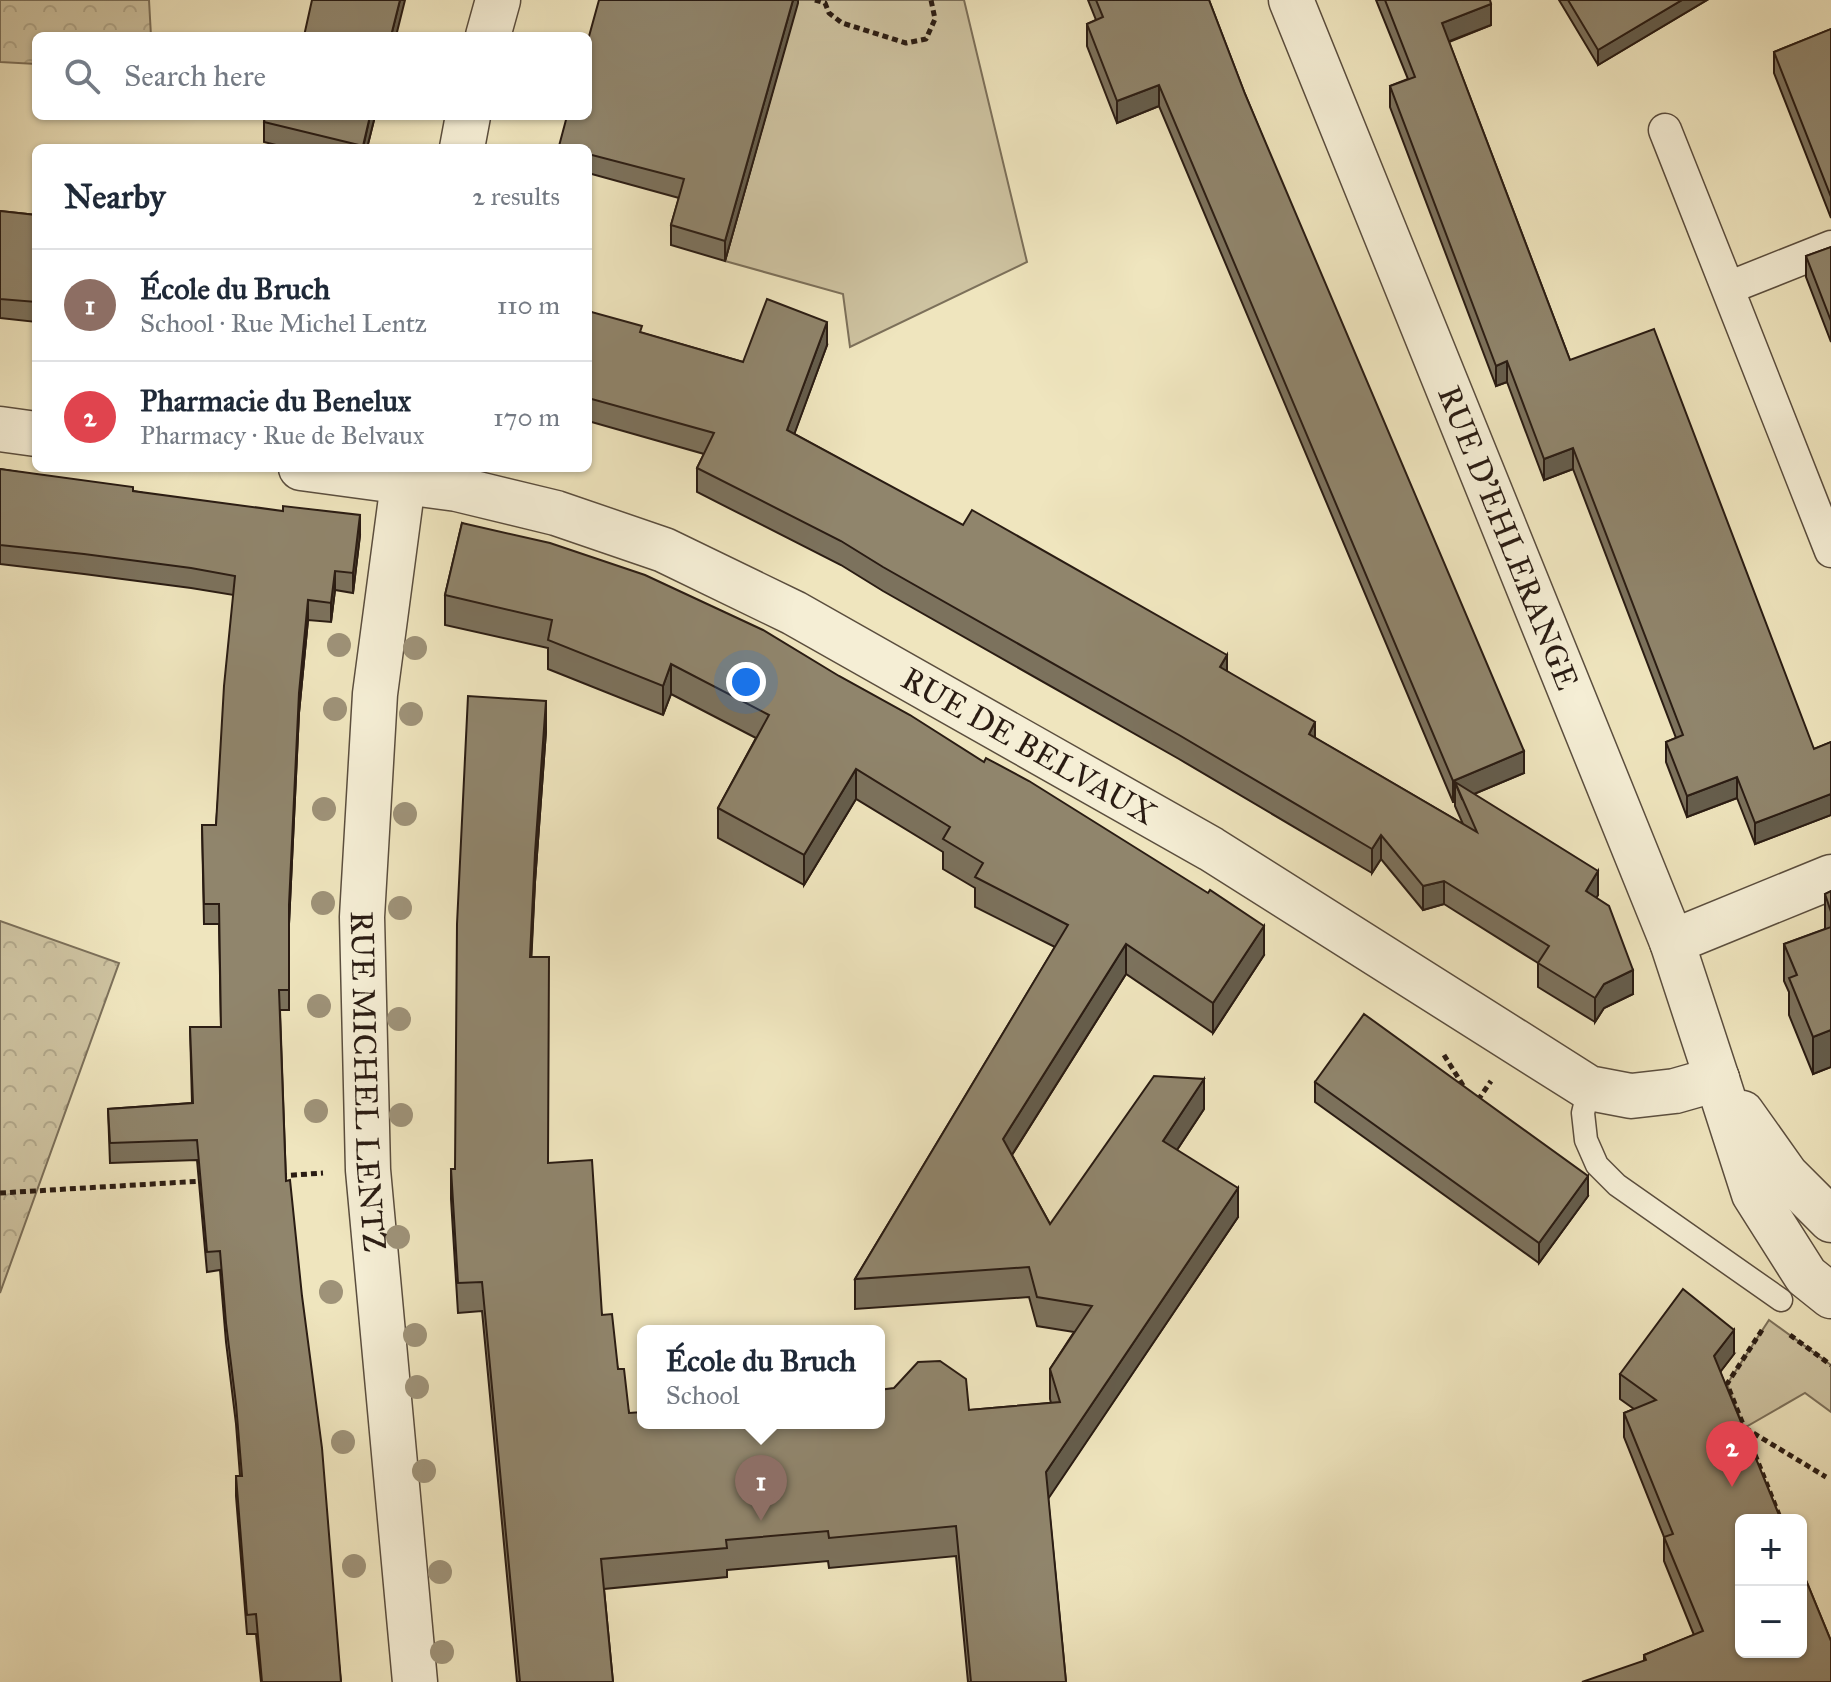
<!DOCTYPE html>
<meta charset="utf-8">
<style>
body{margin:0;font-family:"IM FELL Great Primer",serif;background:#f2f2f3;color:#1f2937}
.controls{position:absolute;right:24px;bottom:24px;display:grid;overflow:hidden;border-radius:12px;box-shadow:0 2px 6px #0004}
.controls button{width:72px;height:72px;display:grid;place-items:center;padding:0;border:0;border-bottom:2px solid #e0e1e3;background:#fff;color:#1f2937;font:40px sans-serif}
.you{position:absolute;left:746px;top:682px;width:28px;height:28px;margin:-20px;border:6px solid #fff;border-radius:50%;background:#1a73e8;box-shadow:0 0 0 12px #1a73e833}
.badge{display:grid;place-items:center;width:52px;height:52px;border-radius:50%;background:#8f2418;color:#fff;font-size:26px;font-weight:700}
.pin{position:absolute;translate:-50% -66px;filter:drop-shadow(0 2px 4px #0008)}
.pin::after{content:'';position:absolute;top:42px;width:28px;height:24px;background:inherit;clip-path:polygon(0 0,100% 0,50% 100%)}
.popup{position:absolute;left:637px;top:1325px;width:248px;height:104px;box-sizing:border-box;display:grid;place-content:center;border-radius:12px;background:#fff;filter:drop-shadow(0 2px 6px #0005);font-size:26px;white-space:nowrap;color:#747a83}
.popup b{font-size:30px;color:#1f2937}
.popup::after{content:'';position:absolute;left:50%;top:100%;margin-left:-16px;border:16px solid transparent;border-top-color:#fff}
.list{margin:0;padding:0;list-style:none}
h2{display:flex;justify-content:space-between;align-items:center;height:104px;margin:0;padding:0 32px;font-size:34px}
h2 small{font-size:26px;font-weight:400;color:#747a83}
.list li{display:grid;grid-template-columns:52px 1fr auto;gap:24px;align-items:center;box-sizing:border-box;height:112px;padding:0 32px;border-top:2px solid #e0e1e3}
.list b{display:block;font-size:30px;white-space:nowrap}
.list p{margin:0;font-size:26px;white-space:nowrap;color:#747a83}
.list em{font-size:26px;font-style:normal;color:#747a83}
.icon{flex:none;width:44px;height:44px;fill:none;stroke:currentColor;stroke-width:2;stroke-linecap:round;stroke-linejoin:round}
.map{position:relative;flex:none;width:1831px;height:1682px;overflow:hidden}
.search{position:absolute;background:#fff;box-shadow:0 2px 6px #0004;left:32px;top:32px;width:560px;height:88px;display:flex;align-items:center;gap:20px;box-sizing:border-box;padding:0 28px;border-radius:12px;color:#747a83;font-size:30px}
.panel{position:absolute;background:#fff;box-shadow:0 2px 6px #0004;left:32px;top:144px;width:560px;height:328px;border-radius:12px}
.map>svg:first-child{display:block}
.grass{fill:#cec3a1;stroke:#7c705a;stroke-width:2}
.forest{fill:url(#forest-crowns);stroke:#7c705a;stroke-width:2}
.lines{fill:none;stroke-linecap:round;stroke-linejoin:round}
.service-casing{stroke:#5b4e3e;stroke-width:25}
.pedestrian-casing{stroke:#5b4e3e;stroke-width:35}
.minor-casing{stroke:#5b4e3e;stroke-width:47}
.tertiary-casing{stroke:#5b4e3e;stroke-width:47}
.path{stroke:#2a1c13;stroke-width:5;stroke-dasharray:6 4;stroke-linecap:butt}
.service{stroke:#f5eed5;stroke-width:22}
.pedestrian{stroke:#f5eed5;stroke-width:32}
.minor{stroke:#f5eed5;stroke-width:44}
.tertiary{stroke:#f5eed5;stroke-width:44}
.tree{fill:#9e9278}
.wall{fill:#7c725d;stroke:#2a1c13;stroke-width:2}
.shaded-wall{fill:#655d4c;stroke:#2a1c13;stroke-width:2}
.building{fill:#90856c;stroke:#2a1c13;stroke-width:2}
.labels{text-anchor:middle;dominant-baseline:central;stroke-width:6;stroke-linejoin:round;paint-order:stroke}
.street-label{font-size:32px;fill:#2a1c13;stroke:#f5eed5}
</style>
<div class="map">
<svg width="1831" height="1682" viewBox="0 0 1831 1682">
<defs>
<pattern id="forest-crowns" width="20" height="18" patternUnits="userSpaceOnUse" patternTransform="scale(2)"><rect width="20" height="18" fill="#cec3a1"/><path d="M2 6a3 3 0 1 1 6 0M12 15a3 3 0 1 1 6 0" fill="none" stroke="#b1a78a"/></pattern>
</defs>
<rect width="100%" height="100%" fill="#efe5be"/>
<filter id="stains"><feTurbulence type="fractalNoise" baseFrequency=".0025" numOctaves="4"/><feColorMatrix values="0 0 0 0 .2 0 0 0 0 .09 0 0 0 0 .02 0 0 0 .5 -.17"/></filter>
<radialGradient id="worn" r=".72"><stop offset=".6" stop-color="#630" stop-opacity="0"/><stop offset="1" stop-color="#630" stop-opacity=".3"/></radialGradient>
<g class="grass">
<path d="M 798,0 L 964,0 L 1027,262 L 850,347 L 843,294 L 725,261 Z"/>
<path d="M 1769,1320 L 1831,1365 L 1831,1412 L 1805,1393 L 1744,1428 L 1727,1384 Z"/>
</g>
<g class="forest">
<path d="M 0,0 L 149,0 L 151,36 L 36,36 L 36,64 L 0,62 Z"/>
<path d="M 0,921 L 119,963 L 0,1293 Z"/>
</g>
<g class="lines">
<defs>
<path id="service" d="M 1589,1088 L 1583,1113 L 1586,1140 L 1597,1165 L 1617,1185 L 1781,1300"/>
<path id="pedestrian" d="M 1831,247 L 1728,288 L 1665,130 L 1831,551"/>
<g id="minor">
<path id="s1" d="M 1291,0 L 1672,942 L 1717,1079"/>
<path d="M 488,36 L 498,0"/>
<path d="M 462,148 L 468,116"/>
<path id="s2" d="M 405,468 L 375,694 L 362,917 L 368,1170 L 415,1682"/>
<path d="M 1672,942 L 1831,877"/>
</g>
<g id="tertiary">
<path d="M 0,429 L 36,434"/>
<path id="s3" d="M 301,468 L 457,489 L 556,513 L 664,550 L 794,613 L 1211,849 L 1589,1088 L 1631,1096 L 1675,1091 L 1717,1079"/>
<path d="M 1717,1079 L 1754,1194 L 1806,1276 L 1831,1296"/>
<path d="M 1742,1113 L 1786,1175 L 1831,1220"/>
</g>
</defs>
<use href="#service" class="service-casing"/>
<use href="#pedestrian" class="pedestrian-casing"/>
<use href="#minor" class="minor-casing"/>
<use href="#tertiary" class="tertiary-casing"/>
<g class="path">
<path d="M 815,0 L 825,3 L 829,13 L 842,23 L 906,43 L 926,39 L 935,19 L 931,0"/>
<path d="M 1444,1055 L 1464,1087"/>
<path d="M 1478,1100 L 1491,1081"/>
<path d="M 281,1176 L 323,1173"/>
<path d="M 0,1193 L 203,1181"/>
<path d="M 1762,1330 L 1727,1384 L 1781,1520"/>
<path d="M 1790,1335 L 1831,1365"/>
<path d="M 1745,1428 L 1826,1477"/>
</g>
<use href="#service" class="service"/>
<use href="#pedestrian" class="pedestrian"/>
<use href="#minor" class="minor"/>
<use href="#tertiary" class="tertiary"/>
</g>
<g class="tree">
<circle cx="339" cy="645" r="12"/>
<circle cx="415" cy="648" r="12"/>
<circle cx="335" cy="709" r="12"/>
<circle cx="411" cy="714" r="12"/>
<circle cx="324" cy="809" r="12"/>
<circle cx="405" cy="814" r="12"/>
<circle cx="323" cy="903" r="12"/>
<circle cx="400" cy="908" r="12"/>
<circle cx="319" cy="1006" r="12"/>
<circle cx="399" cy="1019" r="12"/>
<circle cx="316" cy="1111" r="12"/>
<circle cx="401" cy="1115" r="12"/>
<circle cx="398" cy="1237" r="12"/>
<circle cx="331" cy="1292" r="12"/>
<circle cx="415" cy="1335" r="12"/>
<circle cx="417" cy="1387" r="12"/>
<circle cx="343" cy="1442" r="12"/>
<circle cx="424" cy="1471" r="12"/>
<circle cx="354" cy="1566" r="12"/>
<circle cx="440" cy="1572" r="12"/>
<circle cx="442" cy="1652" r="12"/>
</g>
<g class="wall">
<path d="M 798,0 L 725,261 L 671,245 L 671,225 L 679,198 L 588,173 L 588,148 L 559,148 L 559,146 Z"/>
<path d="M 1088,0 L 1209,0 L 1245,94 L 1524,773 L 1474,794 L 1598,895 L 1596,898 L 1633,994 L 1604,1008 L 1595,1022 L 1538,987 L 1538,963 L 1444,904 L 1423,910 L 1381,859 L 1372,873 L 1179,759 L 883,591 L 841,565 L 697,492 L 697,468 L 704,454 L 588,421 L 588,289 L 588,311 L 642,333 L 743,362 L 827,345 L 794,434 L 1227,671 L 1315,738 L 1463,824 L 1455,806 L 1455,802 L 1453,802 L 1159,106 L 1117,123 L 1087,46 L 1087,24 L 1096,20 Z"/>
<path d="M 1376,0 L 1490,0 L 1491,25 L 1449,42 L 1570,360 L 1814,749 L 1831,742 L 1831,815 L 1755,844 L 1737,798 L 1687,817 L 1666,762 L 1666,742 L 1676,738 L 1573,469 L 1544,480 L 1507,382 L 1496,386 L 1390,107 L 1390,86 L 1408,79 Z"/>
<path d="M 1559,0 L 1707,0 L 1598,65 Z"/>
<path d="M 1831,29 L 1831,218 L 1774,73 L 1774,52 Z"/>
<path d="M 265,116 L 375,116 L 367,148 L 288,148 L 264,142 L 264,122 Z"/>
<path d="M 0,211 L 36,215 L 36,322 L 0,318 Z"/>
<path d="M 1831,247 L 1831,342 L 1806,277 L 1806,256 Z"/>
<path d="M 0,469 L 133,491 L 360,535 L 353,593 L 335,590 L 331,622 L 308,620 L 299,713 L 289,924 L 289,1010 L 280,1010 L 286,1181 L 341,1682 L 261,1682 L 256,1634 L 247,1634 L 236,1496 L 236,1476 L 240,1476 L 236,1424 L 226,1342 L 220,1270 L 207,1272 L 197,1160 L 110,1163 L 108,1109 L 192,1103 L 190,1027 L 221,1027 L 219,924 L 204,924 L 202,825 L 216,825 L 234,595 L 191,588 L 84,574 L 0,564 Z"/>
<path d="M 462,523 L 1264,955 L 1213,1033 L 1126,974 L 1012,1155 L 1050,1224 L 1204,1109 L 1177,1150 L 1238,1217 L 1048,1498 L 1066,1682 L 968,1682 L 956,1556 L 829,1568 L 828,1561 L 727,1570 L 727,1577 L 604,1589 L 613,1682 L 517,1682 L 482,1311 L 458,1313 L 451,1199 L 451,1169 L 455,1169 L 546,731 L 535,882 L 531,957 L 548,1163 L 602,1315 L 618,1369 L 629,1413 L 969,1410 L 1051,1403 L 1050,1399 L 1050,1369 L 1074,1332 L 1037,1326 L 1029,1297 L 855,1309 L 855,1279 L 1055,947 L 975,907 L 975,888 L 943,869 L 943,852 L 856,799 L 804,885 L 718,838 L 718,808 L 756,738 L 671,694 L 663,715 L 548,669 L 548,648 L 445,625 L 445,595 Z"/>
<path d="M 1831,891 L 1831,1067 L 1813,1074 L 1789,1015 L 1789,992 L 1784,981 L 1784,944 L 1825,929 L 1825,894 Z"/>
<path d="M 1315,1082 L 1588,1196 L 1539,1263 L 1315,1102 Z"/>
<path d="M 1734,1354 L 1720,1372 L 1831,1641 L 1644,1660 L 1644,1655 L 1694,1635 L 1664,1561 L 1664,1537 L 1624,1437 L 1624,1413 L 1634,1409 L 1620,1399 L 1620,1374 Z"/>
</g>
<g class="shaded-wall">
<path d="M 400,0 L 405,0 L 396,36 L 391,36 Z"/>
<path d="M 793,0 L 798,0 L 798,3 L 725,261 L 725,241 Z"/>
<path d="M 1682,0 L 1707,0 L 1598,65 L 1598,50 Z"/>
<path d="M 1491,4 L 1491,25 L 1442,44 L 1442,23 Z"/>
<path d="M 1159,85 L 1159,106 L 1117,123 L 1117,101 Z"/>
<path d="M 370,116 L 375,116 L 367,148 L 363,148 Z"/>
<path d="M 827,322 L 827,345 L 787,454 L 787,430 Z"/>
<path d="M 1507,361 L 1507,382 L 1496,386 L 1496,366 Z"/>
<path d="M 1573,448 L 1573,469 L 1544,480 L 1544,459 Z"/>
<path d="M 360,515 L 360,535 L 353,593 L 353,573 Z"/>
<path d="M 335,571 L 335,590 L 331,622 L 331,603 Z"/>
<path d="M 308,600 L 308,620 L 299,713 L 289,924 L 299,693 Z"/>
<path d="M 1227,655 L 1227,679 L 1220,667 Z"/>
<path d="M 671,664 L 671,694 L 663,715 L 663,686 Z"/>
<path d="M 546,701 L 546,731 L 535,882 L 530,987 L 530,957 L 535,853 Z"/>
<path d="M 1315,722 L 1315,746 L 1309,734 Z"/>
<path d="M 1524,751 L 1524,773 L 1462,799 L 1455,782 L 1455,802 L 1453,802 L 1453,781 Z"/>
<path d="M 856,769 L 856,799 L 804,885 L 804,855 Z"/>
<path d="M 1737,777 L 1737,798 L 1687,817 L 1687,796 Z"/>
<path d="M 1831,794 L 1831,815 L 1755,844 L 1755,823 Z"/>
<path d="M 1381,835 L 1381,859 L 1372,873 L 1372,849 Z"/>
<path d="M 1598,871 L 1598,895 L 1586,915 L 1586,891 Z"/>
<path d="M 1444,881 L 1444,904 L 1423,910 L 1423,886 Z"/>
<path d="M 1264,926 L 1264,955 L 1213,1033 L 1213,1003 Z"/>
<path d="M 1126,944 L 1126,974 L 1003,1169 L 1003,1139 Z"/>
<path d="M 1633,970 L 1633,994 L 1604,1008 L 1595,1022 L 1595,998 L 1604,984 Z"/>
<path d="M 1831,1030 L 1831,1067 L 1813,1074 L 1813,1037 Z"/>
<path d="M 1204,1079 L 1204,1109 L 1163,1171 L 1163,1141 Z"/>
<path d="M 1588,1176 L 1588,1196 L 1539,1263 L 1539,1243 Z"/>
<path d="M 1238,1188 L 1238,1217 L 1046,1502 L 1046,1472 Z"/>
<path d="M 1734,1330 L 1734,1354 L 1714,1380 L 1714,1356 Z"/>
</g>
<g class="building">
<path d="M 312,0 L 400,0 L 391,36 L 304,36 Z"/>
<path d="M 599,0 L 793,0 L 725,241 L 671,225 L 684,179 L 588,154 L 588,148 L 566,148 L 559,146 L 567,116 L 588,116 L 588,40 Z"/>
<path d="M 1096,0 L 1209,0 L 1245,94 L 1524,751 L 1453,781 L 1159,85 L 1117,101 L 1087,24 L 1103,17 Z"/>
<path d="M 1385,0 L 1490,0 L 1491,4 L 1442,23 L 1570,360 L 1654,329 L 1814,749 L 1831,742 L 1831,794 L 1755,823 L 1737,777 L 1687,796 L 1666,742 L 1683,735 L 1573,448 L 1544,459 L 1507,361 L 1496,366 L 1390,86 L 1415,77 Z"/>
<path d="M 1568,0 L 1682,0 L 1598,50 Z"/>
<path d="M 1831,29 L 1831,197 L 1774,52 Z"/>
<path d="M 265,116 L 370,116 L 363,146 L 264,122 Z"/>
<path d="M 0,211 L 36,215 L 36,302 L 0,299 Z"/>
<path d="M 1831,247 L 1831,321 L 1806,256 Z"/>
<path d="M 767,299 L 827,322 L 787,430 L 963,525 L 972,510 L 1227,655 L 1220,667 L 1315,722 L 1309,734 L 1477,832 L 1455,782 L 1598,871 L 1586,891 L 1609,906 L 1633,970 L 1604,984 L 1595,998 L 1538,963 L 1549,946 L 1444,881 L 1423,886 L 1381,835 L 1372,849 L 1179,735 L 883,567 L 841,541 L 697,468 L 714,433 L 588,398 L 588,311 L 642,326 L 640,332 L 743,362 Z"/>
<path d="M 0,469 L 133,487 L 133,491 L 283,511 L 283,506 L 360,515 L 353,573 L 335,571 L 331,603 L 308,600 L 299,693 L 289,905 L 289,990 L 279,990 L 286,1181 L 290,1180 L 302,1296 L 322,1448 L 341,1682 L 262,1682 L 256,1614 L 247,1615 L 236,1476 L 242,1476 L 236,1404 L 226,1323 L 220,1251 L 207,1252 L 197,1140 L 110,1143 L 108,1109 L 193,1103 L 190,1027 L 221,1027 L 219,904 L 204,904 L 202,825 L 216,825 L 224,686 L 235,576 L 191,568 L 84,554 L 0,545 Z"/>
<path d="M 462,523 L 550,543 L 645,575 L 763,630 L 839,676 L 910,715 L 984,762 L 986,758 L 1029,781 L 1208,893 L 1210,890 L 1264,926 L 1213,1003 L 1126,944 L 1003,1139 L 1050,1224 L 1154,1076 L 1204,1079 L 1163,1141 L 1238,1188 L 1046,1472 L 1066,1682 L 971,1682 L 956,1526 L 829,1538 L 828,1531 L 726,1540 L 727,1548 L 601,1559 L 613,1682 L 520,1682 L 482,1282 L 458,1283 L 451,1169 L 455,1169 L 457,924 L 468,696 L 546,701 L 535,853 L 530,957 L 549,957 L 548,1163 L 592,1160 L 602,1315 L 612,1314 L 618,1369 L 624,1369 L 629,1413 L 643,1412 L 643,1423 L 879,1423 L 879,1390 L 894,1388 L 918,1362 L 940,1361 L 966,1379 L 969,1410 L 1060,1402 L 1050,1369 L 1092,1306 L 1037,1297 L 1029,1267 L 855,1279 L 1068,925 L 975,877 L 983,863 L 943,839 L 950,827 L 856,769 L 804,855 L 718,808 L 769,715 L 671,664 L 663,686 L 548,640 L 552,620 L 445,595 Z"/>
<path d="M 1831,891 L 1831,912 L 1825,894 Z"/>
<path d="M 1831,927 L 1831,1030 L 1813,1037 L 1789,978 L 1797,975 L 1784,944 Z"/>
<path d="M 1364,1014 L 1588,1176 L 1539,1243 L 1315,1082 Z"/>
<path d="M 1683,1289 L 1734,1330 L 1714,1356 L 1781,1520 L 1741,1520 L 1741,1652 L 1801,1652 L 1801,1568 L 1831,1641 L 1831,1682 L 1582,1682 L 1646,1660 L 1644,1655 L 1703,1631 L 1664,1537 L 1673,1534 L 1624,1413 L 1656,1400 L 1620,1374 Z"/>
</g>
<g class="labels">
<g class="street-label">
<text stroke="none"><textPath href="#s1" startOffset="580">RUE D'EHLERANGE</textPath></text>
<text stroke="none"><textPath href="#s3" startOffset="788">RUE DE BELVAUX</textPath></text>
<text stroke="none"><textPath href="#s2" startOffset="616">RUE MICHEL LENTZ</textPath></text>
</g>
</g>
<rect width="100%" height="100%" filter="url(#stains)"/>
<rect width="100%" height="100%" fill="url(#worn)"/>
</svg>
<div class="controls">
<button>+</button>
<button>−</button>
</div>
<div class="you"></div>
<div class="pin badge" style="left:761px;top:1521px;background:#8d6e63">1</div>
<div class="popup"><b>École du Bruch</b>School</div>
<div class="pin badge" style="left:1732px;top:1487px;background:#e0444e">2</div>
<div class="search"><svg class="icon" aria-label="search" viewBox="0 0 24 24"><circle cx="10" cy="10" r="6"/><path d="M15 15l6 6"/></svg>Search here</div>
<section class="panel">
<h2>Nearby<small>2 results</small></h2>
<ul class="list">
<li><span class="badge" style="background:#8d6e63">1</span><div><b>École du Bruch</b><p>School · Rue Michel Lentz</p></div><em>110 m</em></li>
<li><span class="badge" style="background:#e0444e">2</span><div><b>Pharmacie du Benelux</b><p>Pharmacy · Rue de Belvaux</p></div><em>170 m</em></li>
</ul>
</section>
</div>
